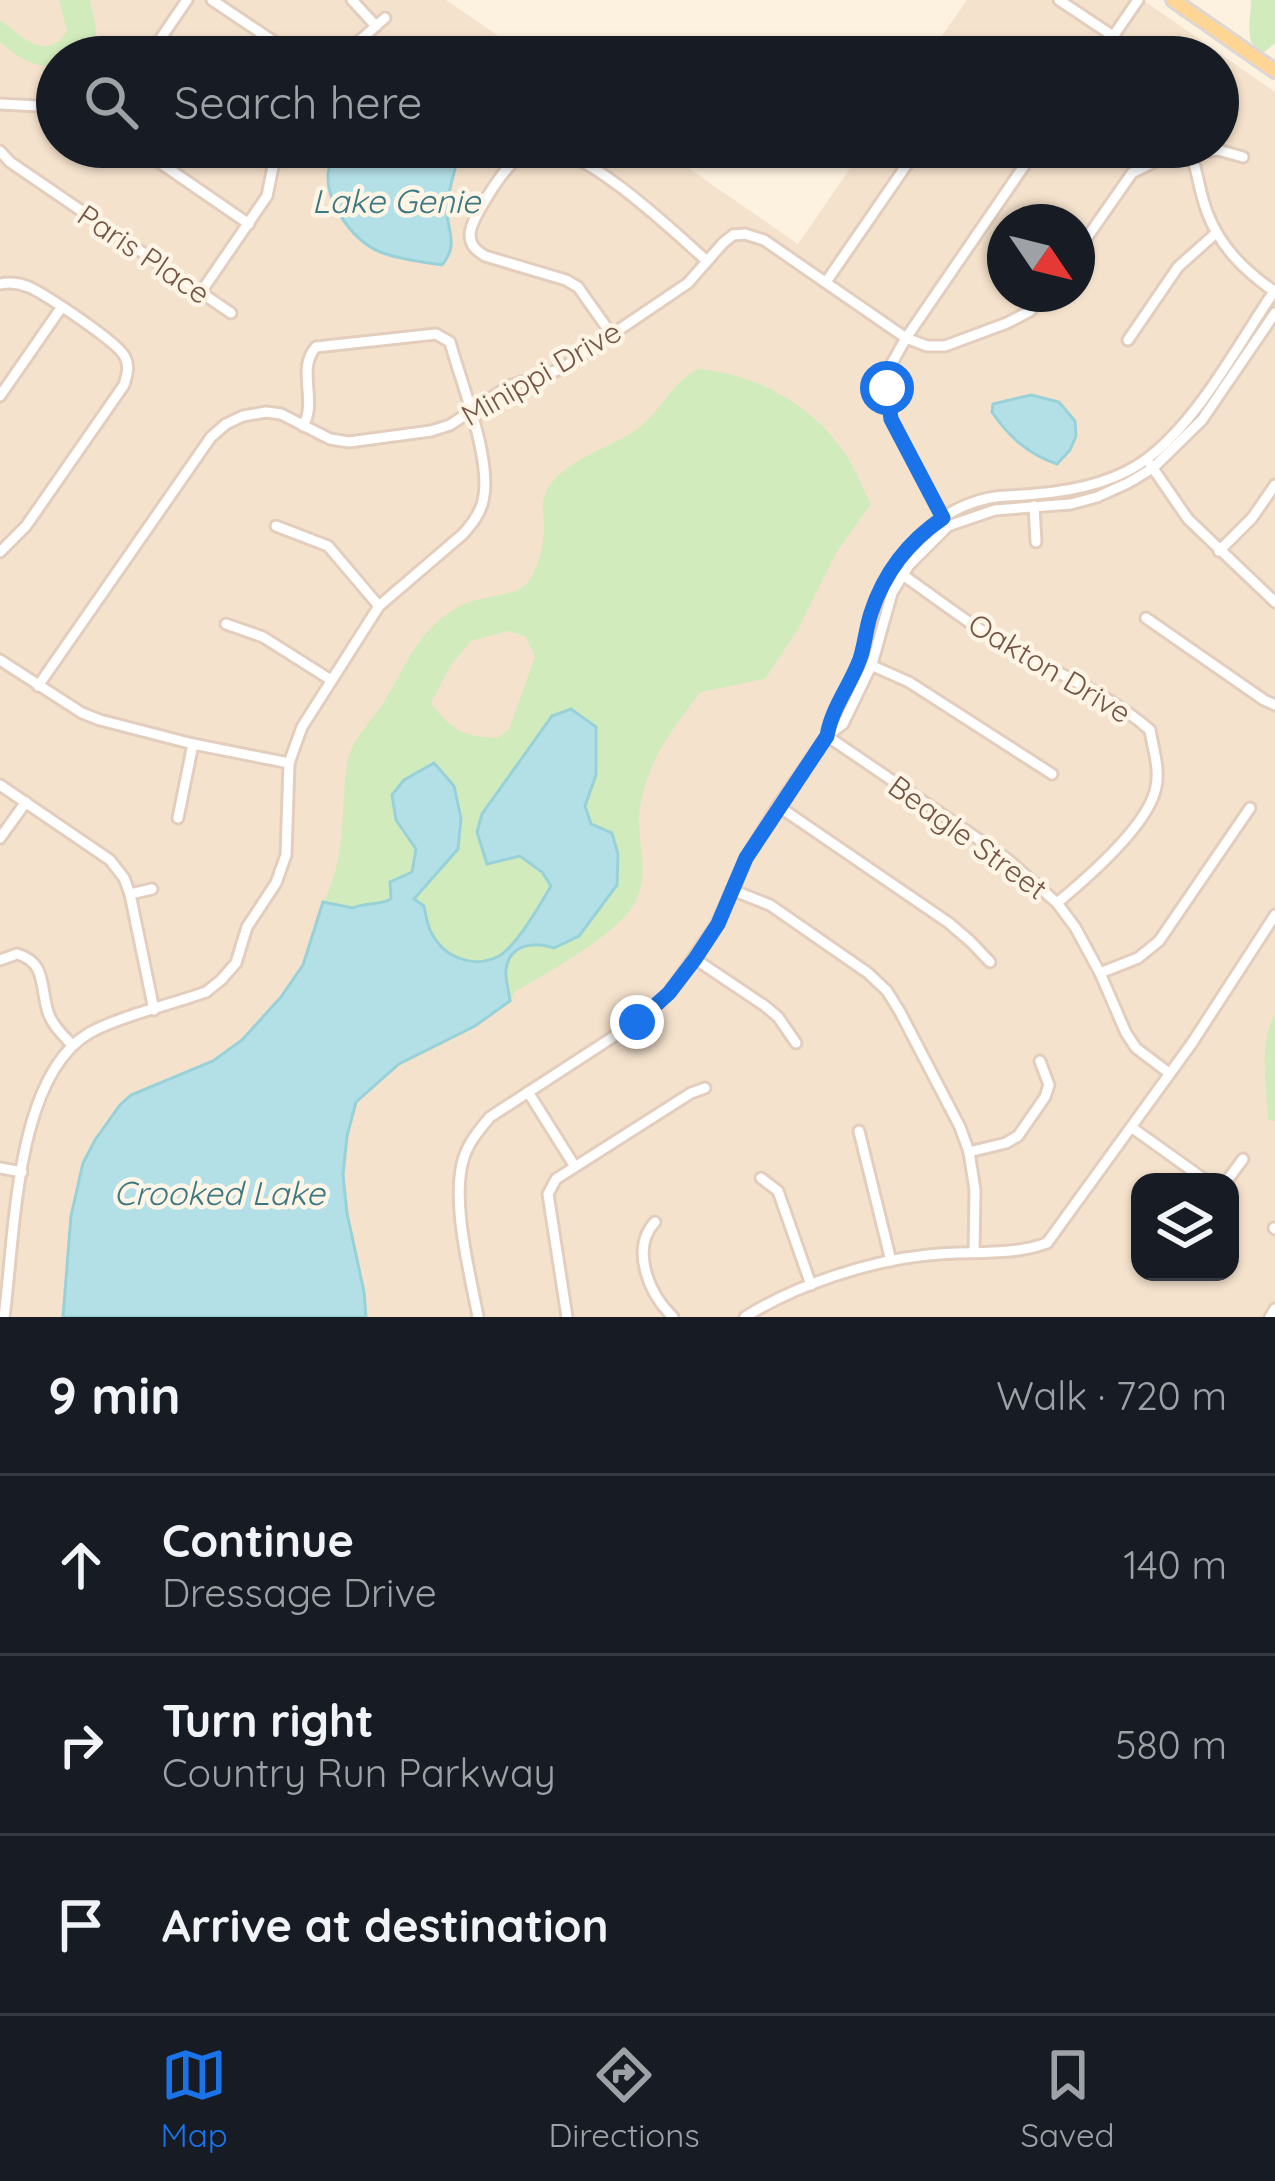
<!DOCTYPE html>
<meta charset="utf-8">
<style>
body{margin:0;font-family:Quicksand,sans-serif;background:#20242c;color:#f1f3f6}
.controls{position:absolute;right:36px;bottom:36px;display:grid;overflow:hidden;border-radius:24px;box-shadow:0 3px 9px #0004}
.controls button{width:108px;height:108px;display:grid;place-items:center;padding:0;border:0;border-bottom:3px solid #363941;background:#171b24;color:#f1f3f6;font:60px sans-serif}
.compass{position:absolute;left:987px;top:204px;width:108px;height:108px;border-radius:50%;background:#171b24;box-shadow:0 3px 9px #0004;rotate:125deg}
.stop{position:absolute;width:36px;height:36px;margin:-27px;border:9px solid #1a73e8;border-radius:50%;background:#fff}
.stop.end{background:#1a73e8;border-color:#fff;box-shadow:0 3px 12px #0008}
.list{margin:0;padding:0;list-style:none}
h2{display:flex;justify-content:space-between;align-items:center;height:156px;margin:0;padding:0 48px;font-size:51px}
h2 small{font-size:39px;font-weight:400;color:#9ea1a6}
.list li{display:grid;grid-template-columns:78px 1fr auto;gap:36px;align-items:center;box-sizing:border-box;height:180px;padding:0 48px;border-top:3px solid #363941}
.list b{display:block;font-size:45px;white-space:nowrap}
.list p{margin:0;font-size:39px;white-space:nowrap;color:#9ea1a6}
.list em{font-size:39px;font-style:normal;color:#9ea1a6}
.icon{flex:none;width:66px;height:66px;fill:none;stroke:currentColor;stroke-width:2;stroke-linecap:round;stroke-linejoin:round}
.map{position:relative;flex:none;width:1275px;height:1317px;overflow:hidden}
.search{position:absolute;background:#171b24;box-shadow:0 3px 9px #0004;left:36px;right:36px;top:36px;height:132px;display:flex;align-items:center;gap:30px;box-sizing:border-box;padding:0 42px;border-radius:66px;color:#9ea1a6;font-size:45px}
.sheet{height:696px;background:#171b24}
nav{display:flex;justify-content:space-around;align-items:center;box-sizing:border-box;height:168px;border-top:3px solid #363941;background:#171b24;font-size:33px;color:#9ea1a6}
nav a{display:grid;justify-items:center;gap:6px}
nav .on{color:#1a73e8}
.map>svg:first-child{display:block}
.residential{fill:#f5e2cd;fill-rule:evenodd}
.green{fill:#d1ebbd;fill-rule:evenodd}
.water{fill:#b3e0e7;stroke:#99d1d9;stroke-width:3}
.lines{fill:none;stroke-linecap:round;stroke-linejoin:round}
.minor-casing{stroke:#e3cebe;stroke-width:15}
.major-casing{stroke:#ded6d3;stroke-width:18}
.minor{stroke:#fff;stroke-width:9}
.major{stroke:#ffd594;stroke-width:12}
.route{stroke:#1a73e8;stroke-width:15}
.labels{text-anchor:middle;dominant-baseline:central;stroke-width:9;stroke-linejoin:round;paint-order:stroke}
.street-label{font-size:30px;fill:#745546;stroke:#fff5e6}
.water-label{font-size:33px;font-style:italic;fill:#3c7882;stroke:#fff5e6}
</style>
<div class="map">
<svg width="1275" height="1317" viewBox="0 0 1275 1317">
<rect width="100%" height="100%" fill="#fdf1df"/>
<path class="residential" d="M 0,0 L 446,0 L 529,57 L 57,57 L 57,147 L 658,147 L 798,244 L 865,147 L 1218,147 L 1218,57 L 927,57 L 967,0 L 1143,0 L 1275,92 L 1275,1317 L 0,1317 ZM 1005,222 L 1077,222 L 1077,294 L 1005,294 ZM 1140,1182 L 1230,1182 L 1230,1272 L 1140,1272 Z"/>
<g class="green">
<path d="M 59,0 L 90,0 C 99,39 104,57 57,57 L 57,66 C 31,67 19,58 0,42 L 0,20 C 21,35 45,64 67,31 Z"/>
<path d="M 1251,0 L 1275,0 L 1275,43 L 1262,54 C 1243,43 1251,19 1251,0 Z"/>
<path d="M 699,369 C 753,374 806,401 839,445 C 853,462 861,485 871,504 L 836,553 L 798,629 L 765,679 L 701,692 C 673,727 647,762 640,808 C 635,842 654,876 631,909 C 611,937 548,973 516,991 L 510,1001 C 507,978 502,960 523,945 L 579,936 L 617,884 L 619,874 L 591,824 L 585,806 L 596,775 L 520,856 L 542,872 L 552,886 C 540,905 518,945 498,956 C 474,969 445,958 432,934 C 427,926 426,915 424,906 L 414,899 L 458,849 L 396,820 L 416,849 C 413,869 404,893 384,903 C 375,907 363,905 353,908 L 323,902 C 341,870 342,832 344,795 C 345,779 345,765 351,750 C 358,733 372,720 382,705 C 407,666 415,631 460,606 C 480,595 515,598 528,582 C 538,569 543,548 544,531 C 545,518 540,506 545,494 C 561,458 613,449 641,426 C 662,409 674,379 699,369 ZM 508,631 L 526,637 L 535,657 L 509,729 L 497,738 C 463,736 452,731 431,703 L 451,665 L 471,641 Z"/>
<path d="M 1275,1013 L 1275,1121 L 1268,1120 C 1267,1086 1258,1044 1275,1013 Z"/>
</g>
<g class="water">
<path d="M 336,147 L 460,147 C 457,167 448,188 447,208 C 446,230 460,243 442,265 C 423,262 404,260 386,254 C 356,245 327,207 328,174 C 329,166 333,155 336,147 Z"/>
<path d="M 1031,395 L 1059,402 L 1075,421 L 1076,436 L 1070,450 L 1057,464 C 1028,454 1009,437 992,412 L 993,404 Z"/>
<path d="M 571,709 L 596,727 L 596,775 L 585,806 L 591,824 L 612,833 L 618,854 L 617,885 L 579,936 L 554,948 C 534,941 509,944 506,970 C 505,979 509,992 510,1001 L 475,1026 L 399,1064 L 356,1102 L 347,1136 L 343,1175 L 347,1213 L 364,1292 L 366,1317 L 63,1317 L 71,1216 L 83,1163 L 95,1140 L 120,1105 L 131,1095 L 213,1061 L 242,1040 L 281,997 L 303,965 L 323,902 L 353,908 C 365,902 378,906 391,899 L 390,882 L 412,872 L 416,849 L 396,820 L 392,795 L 404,780 L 434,763 L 454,786 L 461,818 L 458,849 L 414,899 L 424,906 C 426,915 427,926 432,934 C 445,958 474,969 499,956 C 517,945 540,905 551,886 L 542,872 L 520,856 L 487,864 L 477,832 L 482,814 L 552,716 Z"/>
</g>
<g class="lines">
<defs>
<g id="minor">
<path d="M 212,0 L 276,43 L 291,57"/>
<path d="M 352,0 L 376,26"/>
<path d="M 1059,0 L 1113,36 L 1134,57"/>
<path d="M 148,57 L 187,0"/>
<path d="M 341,57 L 385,18"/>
<path d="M 1099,57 L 1138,0"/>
<path d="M 0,104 L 57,107"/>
<path d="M 137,147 L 249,224"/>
<path d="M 1189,147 C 1197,168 1199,191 1207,212 C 1220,247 1245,271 1275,292"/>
<path d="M 0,151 L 10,162 L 231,313"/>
<path d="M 1077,252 L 1132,173 L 1162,158 L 1192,153 L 1218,150 L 1243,157"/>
<path d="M 826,282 L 919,147"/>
<path d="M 0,284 C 10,282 19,283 29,287 C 46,295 118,342 125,357 C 130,367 127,374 124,385 L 26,526 L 0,552"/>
<path d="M 201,292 L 267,196 L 277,147"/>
<path d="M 612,335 L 578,287 L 566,280 L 485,256 C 476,250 470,246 470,234 C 471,218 501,174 513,162 C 521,154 536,149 547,149 C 591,152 673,231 707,261"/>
<path d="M 1128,340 L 1178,267 L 1216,233"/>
<path d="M 0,396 L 61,308"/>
<path d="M 1150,464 L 1188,519 L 1275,602"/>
<path d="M 1034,506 L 1036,542"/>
<path d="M 945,521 L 891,419 L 887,388 L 892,363 L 906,338 L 1037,147"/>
<path d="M 276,526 L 328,546 L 379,606"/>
<path d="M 1219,551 L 1252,518 L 1275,485"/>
<path d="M 893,568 C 932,595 969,625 1011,648 C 1058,674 1109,694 1150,730 C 1153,749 1160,768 1156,787 C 1149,825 1086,879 1057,903"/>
<path d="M 1146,618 L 1264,700 L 1275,705"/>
<path d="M 226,624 L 263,637 L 331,680"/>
<path d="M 0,660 L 82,713 L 100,720 L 193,744 L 289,763"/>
<path d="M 866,663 L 909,682 L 1052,774"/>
<path d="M 38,686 L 211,437 L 226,424 L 243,416 L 266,412 L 281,414 L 330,439 L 349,442 L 431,431 L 450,425 L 509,386 L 561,369 L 688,283 L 723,243 L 733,235 L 745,234 L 764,240 L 906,338 L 927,346 L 945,346 L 1007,323 L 1030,311 L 1045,294"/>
<path d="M 827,736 C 832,708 850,687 860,661 C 865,646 866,630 870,616 C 887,562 932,510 989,498 C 1004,495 1020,496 1035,494 C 1073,491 1117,482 1148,458 C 1200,418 1238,344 1275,290"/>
<path d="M 827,736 L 1006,858 L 1057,903 L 1075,927 L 1100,973 L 1126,1033 L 1136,1048 L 1169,1073"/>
<path d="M 0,785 L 110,860 L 124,878 L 130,894 L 154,1010"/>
<path d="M 778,806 L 949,923 L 971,942 L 990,962"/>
<path d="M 178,818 L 193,744"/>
<path d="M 0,838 L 26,802"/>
<path d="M 732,890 L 770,905 L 868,973 L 887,991 L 900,1012 L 960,1127 L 969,1152 L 975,1190 L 974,1252"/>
<path d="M 130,894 L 152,889"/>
<path d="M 695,959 L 765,1006 L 778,1017 L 796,1043"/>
<path d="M 0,960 L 17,954 C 47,962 40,988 48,1012 C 52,1025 63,1035 72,1045"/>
<path d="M 1100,973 L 1138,958 L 1159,941 L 1250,808"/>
<path d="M 528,1092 L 574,1165"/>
<path d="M 1131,1127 L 1208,1182"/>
<path d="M 859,1131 L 891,1261"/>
<path d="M 969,1152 L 1006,1143 L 1018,1136 L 1045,1097 L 1049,1085 L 1040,1061"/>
<path d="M 0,1168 L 22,1172"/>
<path d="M 761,1178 L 778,1191 L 811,1285"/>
<path d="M 1226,1182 L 1243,1159"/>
<path d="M 655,1222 C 630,1249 649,1294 673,1317"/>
<path d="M 1274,1228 L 1275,1229"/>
<path d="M 4,1317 C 15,1237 14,1075 91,1032 C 121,1016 172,1004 206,992 L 221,980 L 236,963 L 247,927 L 276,883 L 286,855 L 289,763 L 302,727 L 379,606 L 463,534 C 472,524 480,514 483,501 C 493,461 461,383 450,342 L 436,334 L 316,347 C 296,369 318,401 303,426"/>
<path d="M 478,1317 C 470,1273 450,1199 464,1157 C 469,1142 479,1130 490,1117 L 636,1022 L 669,993 L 717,924 L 746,858 L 778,806 L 827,736 L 843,724 L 872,664 L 892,593 L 909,565 L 948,526 L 995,510 L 1071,504 L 1097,497 L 1128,483 L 1153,468 L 1202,420 L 1275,313"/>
<path d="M 567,1317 L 548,1194 L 556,1179 L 691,1093 L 705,1088"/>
<path d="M 745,1317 C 796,1285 868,1261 928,1255 C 968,1250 1009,1257 1047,1243 L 1192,1043 L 1275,915"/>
<path d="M 1270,1317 L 1275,1309"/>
</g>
<path id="major" d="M 1173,0 L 1275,71"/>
</defs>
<use href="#minor" class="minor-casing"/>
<use href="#major" class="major-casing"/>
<use href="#minor" class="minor"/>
<use href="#major" class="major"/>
</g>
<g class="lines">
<path class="route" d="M 637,1022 L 669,993 L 695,959 L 718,924 L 746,858 L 827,736 C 832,707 850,686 860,659 C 865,644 866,628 871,613 C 884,573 909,541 943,518 L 891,419 L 887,388"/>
</g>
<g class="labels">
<g class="street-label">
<text transform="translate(144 254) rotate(34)">Paris Place</text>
<text transform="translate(541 373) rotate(-30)">Minippi Drive</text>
<text transform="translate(1050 668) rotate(31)">Oakton Drive</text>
<text transform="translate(968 837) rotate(36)">Beagle Street</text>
</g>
<g class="water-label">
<text x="396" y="200">Lake Genie</text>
<text x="219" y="1192">Crooked Lake</text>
</g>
</g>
</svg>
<div class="controls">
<button><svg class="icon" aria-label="layers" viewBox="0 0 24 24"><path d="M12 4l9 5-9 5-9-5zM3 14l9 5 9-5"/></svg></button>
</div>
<svg class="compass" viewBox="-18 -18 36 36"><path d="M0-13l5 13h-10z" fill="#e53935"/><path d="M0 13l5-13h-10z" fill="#9ea1a6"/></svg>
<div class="stop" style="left:887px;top:388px"></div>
<div class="stop end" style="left:637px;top:1022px"></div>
<div class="search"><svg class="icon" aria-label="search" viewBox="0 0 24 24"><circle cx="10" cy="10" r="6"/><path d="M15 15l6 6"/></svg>Search here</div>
</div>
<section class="sheet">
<h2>9 min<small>Walk · 720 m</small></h2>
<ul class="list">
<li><svg class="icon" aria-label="ahead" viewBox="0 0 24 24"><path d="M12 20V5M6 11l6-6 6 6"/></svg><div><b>Continue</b><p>Dressage Drive</p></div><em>140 m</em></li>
<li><svg class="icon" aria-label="right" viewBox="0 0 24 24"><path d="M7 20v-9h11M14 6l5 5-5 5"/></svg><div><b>Turn right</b><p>Country Run Parkway</p></div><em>580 m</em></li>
<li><svg class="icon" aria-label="arrive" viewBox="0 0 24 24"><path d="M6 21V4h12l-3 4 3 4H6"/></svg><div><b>Arrive at destination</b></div></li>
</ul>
</section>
<nav>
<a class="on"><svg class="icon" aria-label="map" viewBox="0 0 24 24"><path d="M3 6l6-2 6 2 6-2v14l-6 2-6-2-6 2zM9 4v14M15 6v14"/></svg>Map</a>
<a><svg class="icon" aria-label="directions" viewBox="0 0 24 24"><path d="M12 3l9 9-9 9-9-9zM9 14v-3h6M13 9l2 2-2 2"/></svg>Directions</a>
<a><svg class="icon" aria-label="saved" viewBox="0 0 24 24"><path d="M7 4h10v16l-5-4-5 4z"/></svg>Saved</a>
</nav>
